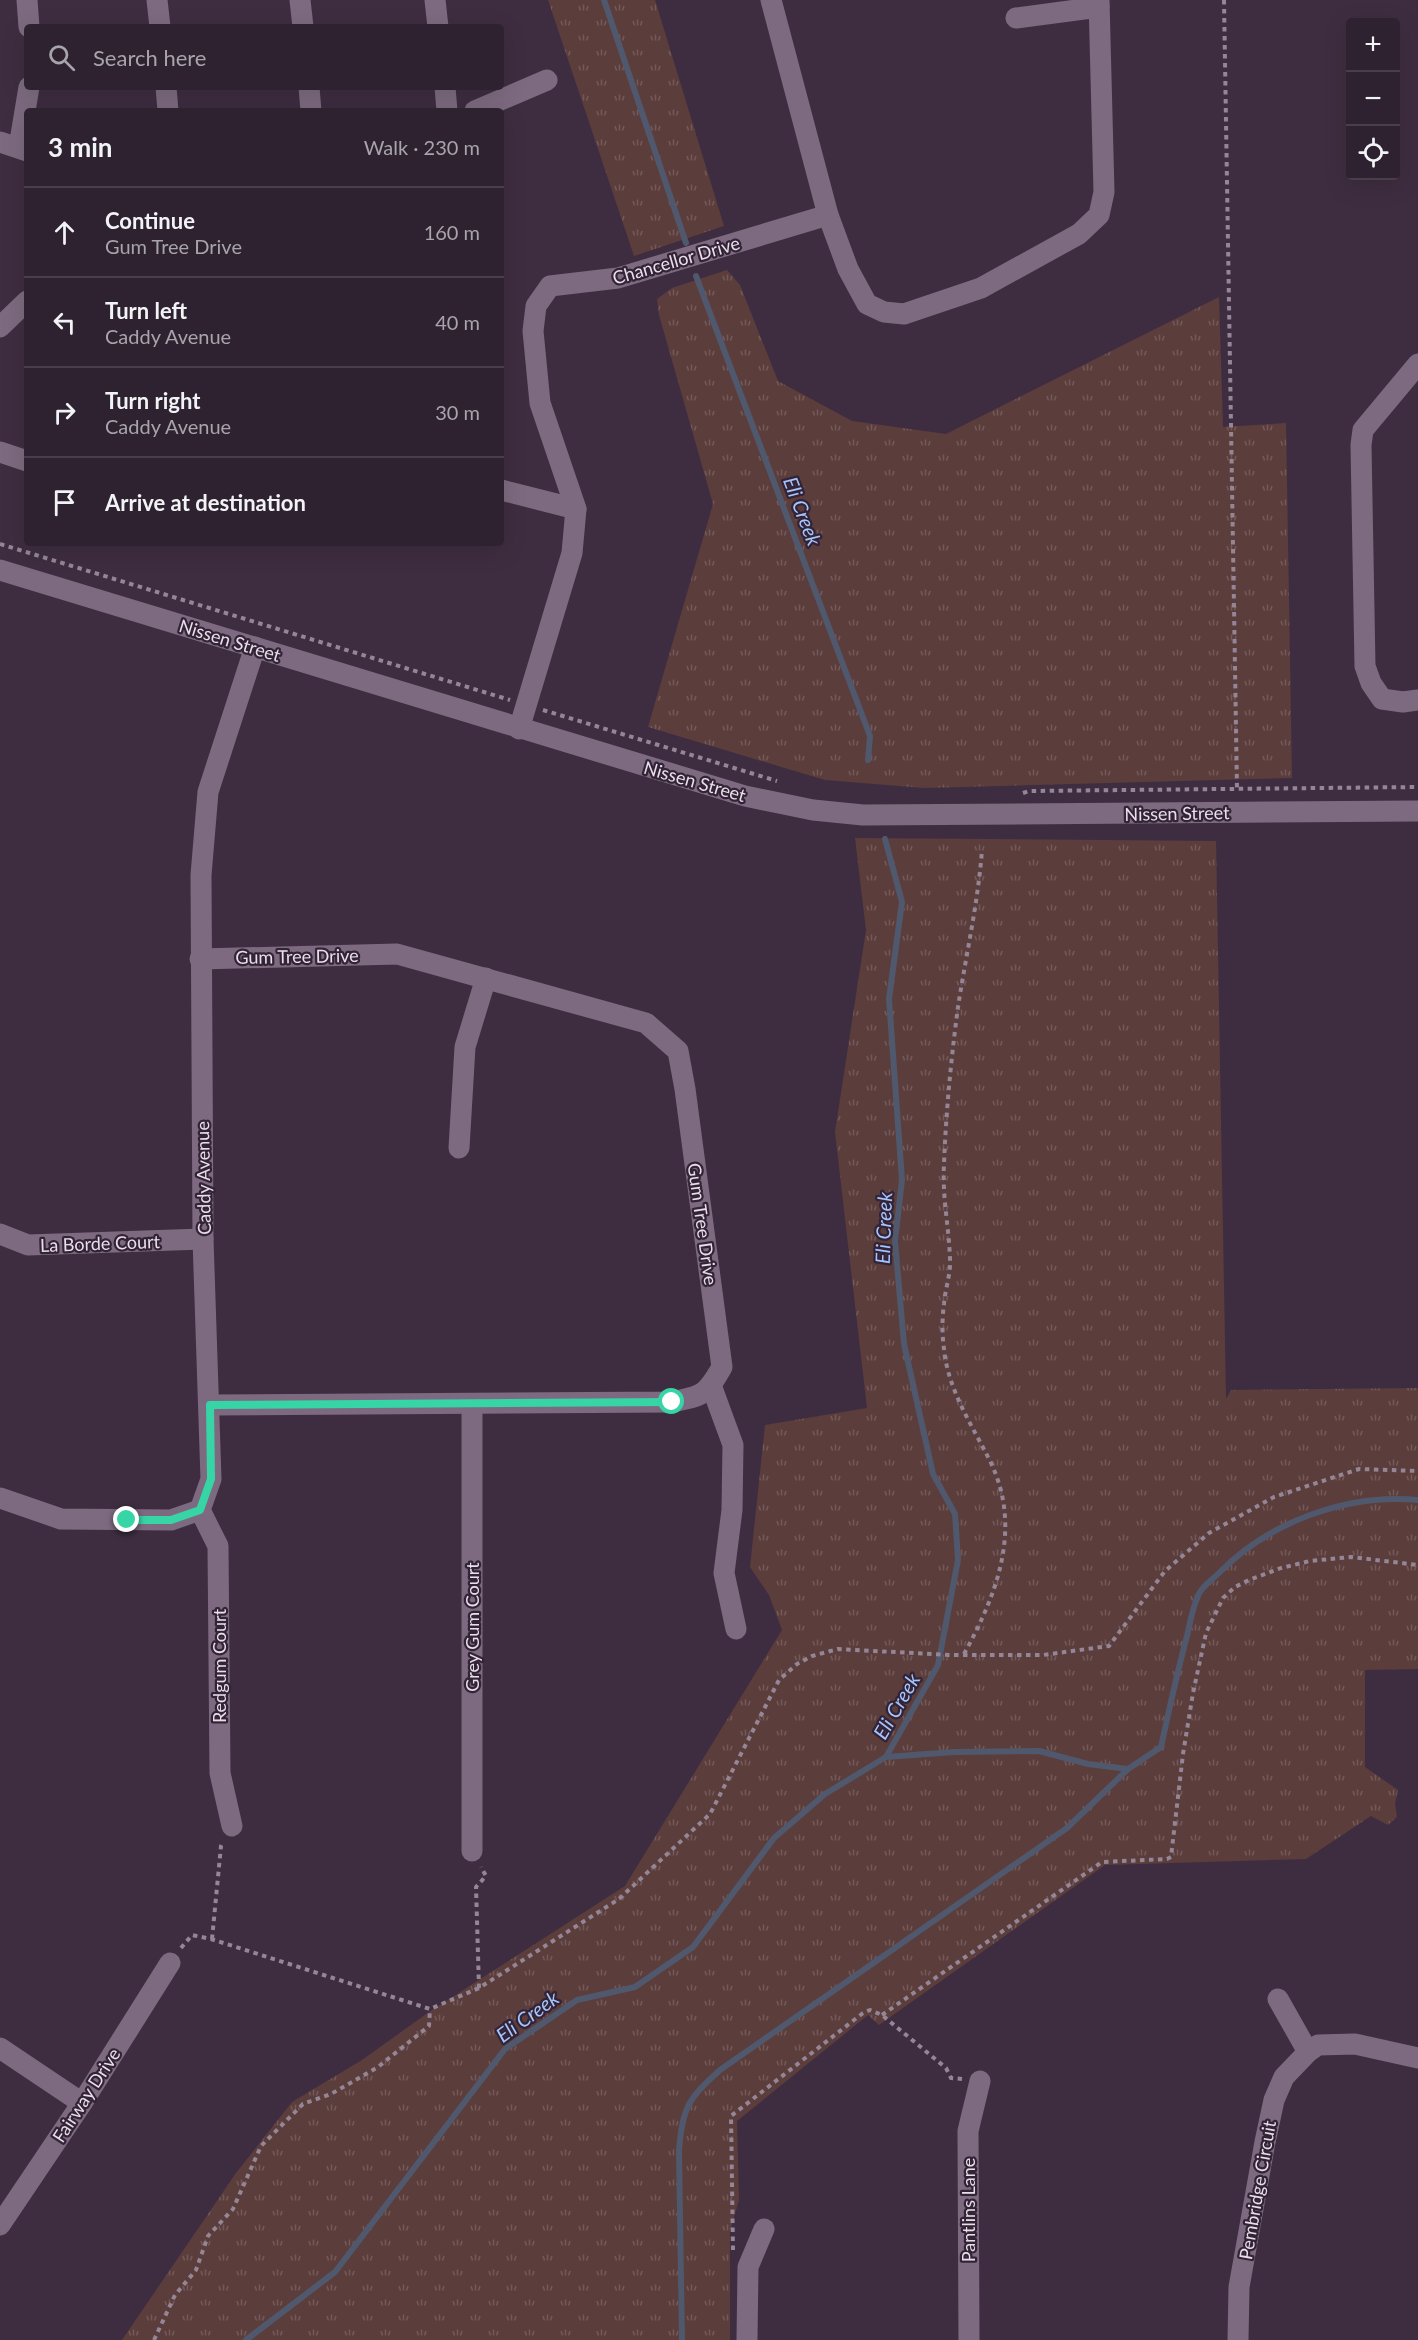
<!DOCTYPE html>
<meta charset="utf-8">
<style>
body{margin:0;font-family:Lato,sans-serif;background:#3a2f3c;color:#f1f3f6}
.controls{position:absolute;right:18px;top:18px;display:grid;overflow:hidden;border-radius:6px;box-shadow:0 6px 24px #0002}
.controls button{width:54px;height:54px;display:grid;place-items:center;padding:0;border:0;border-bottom:2px solid #493f4c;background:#2e2230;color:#f1f3f6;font:30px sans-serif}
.stop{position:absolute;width:18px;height:18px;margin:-14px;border:4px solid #37d4a6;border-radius:50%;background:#fff}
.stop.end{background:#37d4a6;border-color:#fff;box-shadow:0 2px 6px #0008}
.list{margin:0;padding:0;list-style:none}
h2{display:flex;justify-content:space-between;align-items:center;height:78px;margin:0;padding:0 24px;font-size:26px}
h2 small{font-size:20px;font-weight:400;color:#a7a4ab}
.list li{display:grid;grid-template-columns:39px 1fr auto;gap:18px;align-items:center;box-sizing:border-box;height:90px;padding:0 24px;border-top:2px solid #493f4c}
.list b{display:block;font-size:22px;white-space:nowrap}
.list p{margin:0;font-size:20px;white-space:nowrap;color:#a7a4ab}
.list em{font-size:20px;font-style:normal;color:#a7a4ab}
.icon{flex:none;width:33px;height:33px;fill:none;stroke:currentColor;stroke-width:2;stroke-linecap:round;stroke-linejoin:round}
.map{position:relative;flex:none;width:1418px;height:2340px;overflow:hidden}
.search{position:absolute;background:#2e2230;box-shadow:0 6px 24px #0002;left:24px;top:24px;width:480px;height:66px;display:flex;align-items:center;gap:15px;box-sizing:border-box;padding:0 21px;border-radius:6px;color:#a7a4ab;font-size:22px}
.panel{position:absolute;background:#2e2230;box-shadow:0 6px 24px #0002;left:24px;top:108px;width:480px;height:438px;border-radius:6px}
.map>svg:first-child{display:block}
.park{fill:url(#park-tufts)}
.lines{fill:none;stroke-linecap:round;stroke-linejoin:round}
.stream{stroke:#50586e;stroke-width:6}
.path{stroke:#948696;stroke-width:4;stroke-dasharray:4.5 4.5;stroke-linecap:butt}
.minor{stroke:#7d6a80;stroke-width:21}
.route{stroke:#37d4a6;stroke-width:8}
.labels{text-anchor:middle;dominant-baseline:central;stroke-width:4.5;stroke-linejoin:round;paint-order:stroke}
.street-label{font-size:18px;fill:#e9deea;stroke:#332336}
.water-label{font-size:20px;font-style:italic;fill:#a4c5fd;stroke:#332336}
</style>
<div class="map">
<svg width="1418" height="2340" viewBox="0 0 1418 2340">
<defs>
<pattern id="park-tufts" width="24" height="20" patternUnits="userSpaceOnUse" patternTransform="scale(1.5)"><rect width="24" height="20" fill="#5b3d3b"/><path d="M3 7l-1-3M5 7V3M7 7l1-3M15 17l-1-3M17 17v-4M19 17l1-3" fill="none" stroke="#735958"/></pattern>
</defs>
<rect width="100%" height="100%" fill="#3e2d40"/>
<g class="park">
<path d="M 548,0 L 655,0 L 724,226 L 634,256 Z"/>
<path d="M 727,270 L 740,285 L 778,381 L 852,421 L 946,434 L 1219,297 L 1223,427 L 1286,423 L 1292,778 L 924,788 L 825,780 L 648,727 L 713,504 L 659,315 L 657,299 L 672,288 Z"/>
<path d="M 855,838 L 1216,841 L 1226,1399 L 1231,1390 L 1418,1388 L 1418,1669 L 1365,1670 L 1365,1767 L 1398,1790 L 1395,1804 L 1397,1817 L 1388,1825 L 1371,1816 L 1306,1859 L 1105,1865 L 879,2025 L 868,2015 L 737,2121 L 739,2200 L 730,2231 L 730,2340 L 122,2340 L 236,2173 L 292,2102 L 362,2060 L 429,2012 L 625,1886 L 782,1630 L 769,1595 L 750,1567 L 765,1425 L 867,1408 L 835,1132 L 866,930 Z"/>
</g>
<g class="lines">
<g class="stream">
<path d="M 604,0 L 686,243"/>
<path d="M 696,276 L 870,736 L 868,760"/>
<path d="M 886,1757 L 954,1752 L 1039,1751 L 1088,1764 L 1128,1769 L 1161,1747 C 1169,1710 1177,1673 1187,1636 C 1190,1623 1193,1604 1200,1592 C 1204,1585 1213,1579 1219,1573 C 1269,1522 1347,1493 1418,1500"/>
<path d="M 246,2340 L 335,2272 L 505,2049 L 577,2000 L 635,1987 L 693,1947 L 774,1838 L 825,1794 L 886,1757 L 938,1665 L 958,1560 L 955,1514 L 933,1474 L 904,1344 L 895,1241 L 902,1180 L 889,999 L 902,902 L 885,839"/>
<path d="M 682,2340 L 679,2151 C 682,2108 688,2099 720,2070 L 1067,1828 L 1128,1769"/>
</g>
<g class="path">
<path d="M 1224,0 L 1237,789"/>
<path d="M 0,544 L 510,700"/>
<path d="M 543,710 L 777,781"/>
<path d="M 1023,793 L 1029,791 L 1418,787"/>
<path d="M 964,1654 C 997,1594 1023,1528 990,1461 C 972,1425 948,1390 944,1349 C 942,1335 942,1318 944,1304 C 945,1289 951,1274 950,1259 C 949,1227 942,1197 944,1164 C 946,1112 951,1059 958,1007 C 966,955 978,903 982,850"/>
<path d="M 212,1939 L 221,1846 L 223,1842"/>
<path d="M 181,1948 L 192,1935 L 211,1939 L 430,2009 L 479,1988 L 619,1899 L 710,1814 L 779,1680 L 797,1664 L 812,1656 L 838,1649 L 949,1655 L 1043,1655 L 1109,1646 L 1165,1571 L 1209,1533 L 1274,1497 L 1359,1469 L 1418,1471"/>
<path d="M 479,1988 L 476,1887 L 486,1876 L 481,1867"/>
<path d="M 882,2015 L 1102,1862 L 1167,1859 L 1171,1857 L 1183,1754 L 1193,1693 L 1206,1633 L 1223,1598 L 1235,1587 L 1249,1580 L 1281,1568 L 1310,1561 L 1351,1557 L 1418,1565"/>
<path d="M 733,2250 L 731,2116 L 863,2013 L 870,2010 L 882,2015 L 946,2068 L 951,2078 L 962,2079"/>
<path d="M 154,2340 L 175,2295 L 196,2270 L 208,2236 L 233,2209 L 261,2146 L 303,2104 L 331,2094 L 378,2067 L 429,2026 L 430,2009"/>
</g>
<g class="minor">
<path d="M 27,0 L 29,27"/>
<path d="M 157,0 L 160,27"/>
<path d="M 300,0 L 303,27"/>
<path d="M 435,0 L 438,27"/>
<path d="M 771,0 L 828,215 L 848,269 L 867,304 L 884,312 L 904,314 L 981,288 L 1079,234 L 1099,215 L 1104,192 L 1099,0"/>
<path d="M 1016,18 L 1099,7"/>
<path d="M 166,87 L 168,111"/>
<path d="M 309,87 L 311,111"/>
<path d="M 445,87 L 447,111"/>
<path d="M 475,111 L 547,80"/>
<path d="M 0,142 L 27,151"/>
<path d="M 19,147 L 29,87"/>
<path d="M 0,327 L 27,301"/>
<path d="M 1418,364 L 1363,430 L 1361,445 L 1365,666 L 1371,683 L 1382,699 L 1403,702 L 1418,700"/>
<path d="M 0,452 L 27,461"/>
<path d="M 501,490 L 576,509"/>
<path d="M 0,570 L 745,796 L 813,810 L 863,815 L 1418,811"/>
<path d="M 519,729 L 572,553 L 576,509 L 540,403 L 533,331 L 536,306 L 550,286 L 618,278 L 828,215"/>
<path d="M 200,959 L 397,954 L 646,1023 L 678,1051 L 685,1089 L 722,1367 C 706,1395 703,1396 672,1402 L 210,1405"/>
<path d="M 459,1148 L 465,1047 L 486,978"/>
<path d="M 0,1234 L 28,1245 L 203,1239"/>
<path d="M 711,1385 L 733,1445 L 732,1510 L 724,1573 L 736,1629"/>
<path d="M 0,1498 L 61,1519 L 171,1520 L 200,1510 L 211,1479 L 203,1239 L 201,875 L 208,792 L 255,647"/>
<path d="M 200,1510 L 218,1546 L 220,1773 L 232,1826"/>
<path d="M 472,1851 L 472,1404"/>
<path d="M 1278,1999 L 1308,2052"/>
<path d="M 0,2048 L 82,2103"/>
<path d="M 0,2225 L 82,2103 L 170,1963"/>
<path d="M 747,2340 L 748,2267 L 764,2229"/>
<path d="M 969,2340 L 968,2131 L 980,2081"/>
<path d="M 1238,2340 L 1239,2287 L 1265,2142 L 1274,2100 L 1284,2077 L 1308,2052 L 1318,2045 L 1355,2044 L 1418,2058"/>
</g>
</g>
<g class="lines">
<path class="route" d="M 127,1520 L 171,1520 L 200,1510 L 211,1479 L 210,1405 L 672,1402"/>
</g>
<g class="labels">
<g class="street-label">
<text transform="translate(676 260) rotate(-16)">Chancellor Drive</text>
<text transform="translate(230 640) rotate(17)">Nissen Street</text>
<text transform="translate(695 781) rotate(16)">Nissen Street</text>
<text transform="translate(1177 813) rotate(-1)">Nissen Street</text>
<text transform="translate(297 956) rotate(-1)">Gum Tree Drive</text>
<text transform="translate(203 1178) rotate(-91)">Caddy Avenue</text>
<text transform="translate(703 1224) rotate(82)">Gum Tree Drive</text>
<text transform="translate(100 1243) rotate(-2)">La Borde Court</text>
<text transform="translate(472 1627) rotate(-90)">Grey Gum Court</text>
<text transform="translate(219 1666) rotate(-90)">Redgum Court</text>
<text transform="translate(86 2095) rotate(-57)">Fairway Drive</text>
<text transform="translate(1257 2190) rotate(-80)">Pembridge Circuit</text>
<text transform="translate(968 2210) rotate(-90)">Pantlins Lane</text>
</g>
<g class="water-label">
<text transform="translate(803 511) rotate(69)">Eli Creek</text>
<text transform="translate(883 1228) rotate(-88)">Eli Creek</text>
<text transform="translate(896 1706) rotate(-60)">Eli Creek</text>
<text transform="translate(527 2016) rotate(-36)">Eli Creek</text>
</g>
</g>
</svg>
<div class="controls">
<button>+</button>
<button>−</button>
<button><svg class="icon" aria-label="locate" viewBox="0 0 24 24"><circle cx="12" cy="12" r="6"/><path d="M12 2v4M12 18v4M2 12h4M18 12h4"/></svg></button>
</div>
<div class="stop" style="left:672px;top:1402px"></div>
<div class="stop end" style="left:127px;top:1520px"></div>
<div class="search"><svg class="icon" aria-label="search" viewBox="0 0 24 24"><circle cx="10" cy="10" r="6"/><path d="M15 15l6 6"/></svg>Search here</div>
<section class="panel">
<h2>3 min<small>Walk · 230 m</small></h2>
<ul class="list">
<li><svg class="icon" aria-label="ahead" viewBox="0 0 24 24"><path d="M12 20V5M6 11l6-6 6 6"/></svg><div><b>Continue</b><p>Gum Tree Drive</p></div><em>160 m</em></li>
<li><svg class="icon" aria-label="left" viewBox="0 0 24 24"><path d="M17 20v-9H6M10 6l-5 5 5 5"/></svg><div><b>Turn left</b><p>Caddy Avenue</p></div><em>40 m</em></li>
<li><svg class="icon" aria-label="right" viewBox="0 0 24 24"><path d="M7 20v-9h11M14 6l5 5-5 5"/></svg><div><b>Turn right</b><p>Caddy Avenue</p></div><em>30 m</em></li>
<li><svg class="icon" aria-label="arrive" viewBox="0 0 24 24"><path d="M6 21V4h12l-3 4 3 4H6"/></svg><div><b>Arrive at destination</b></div></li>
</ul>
</section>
</div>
